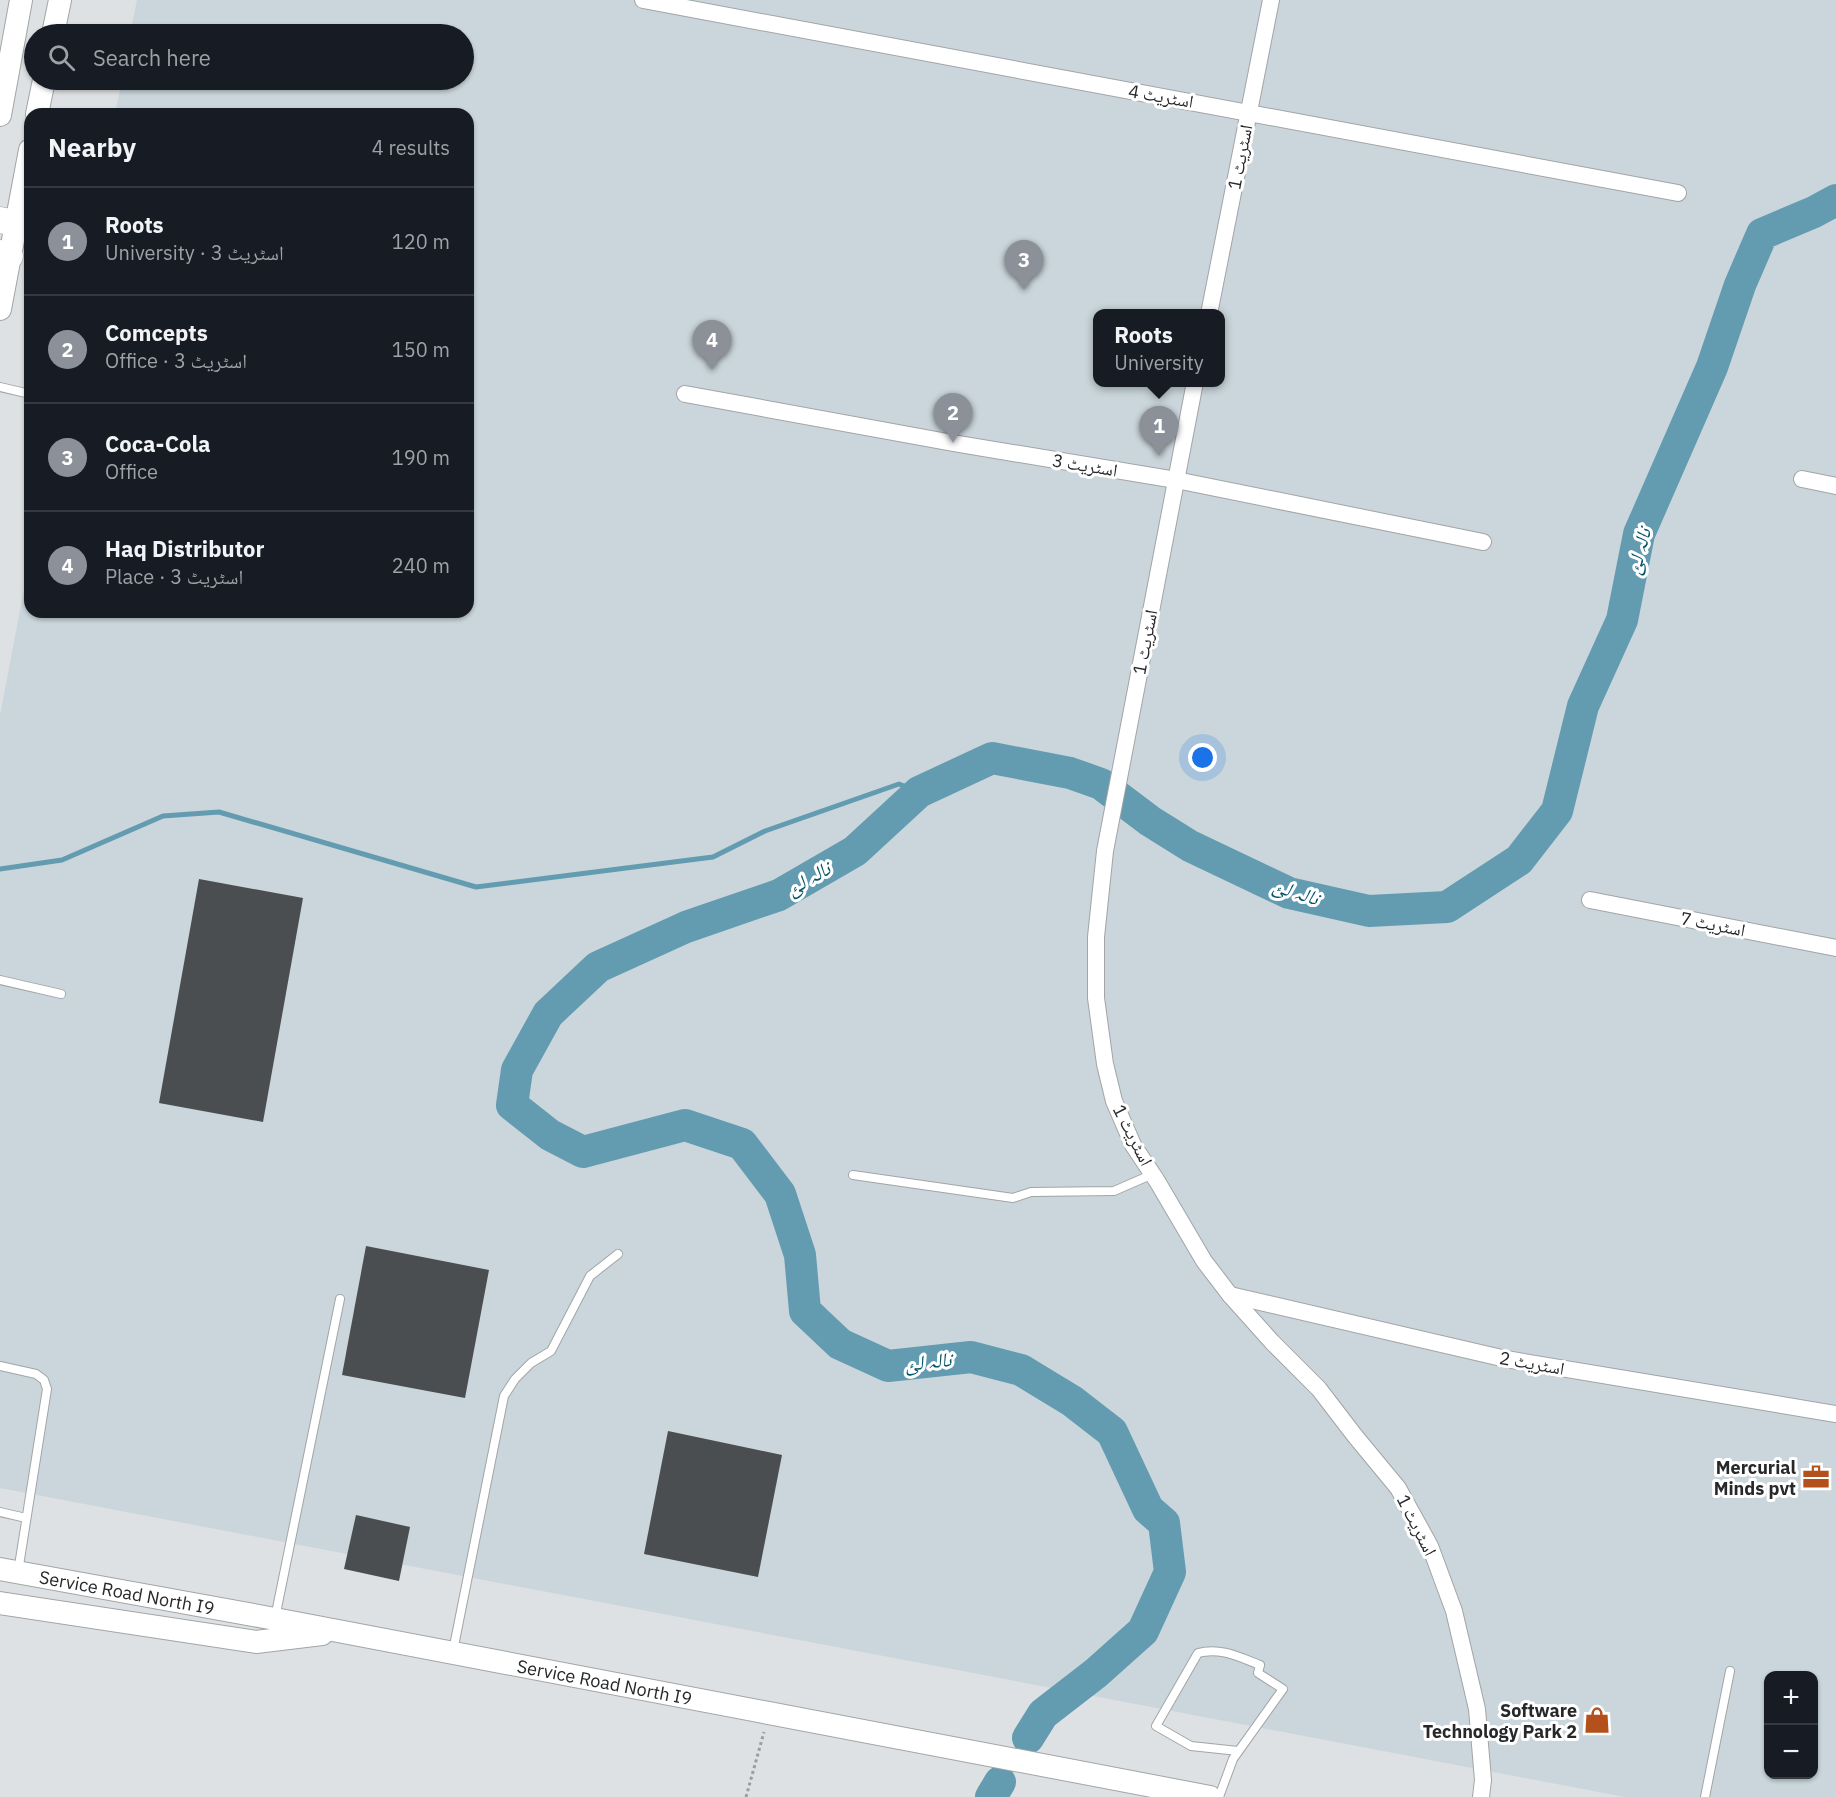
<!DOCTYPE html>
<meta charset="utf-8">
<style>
body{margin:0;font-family:"IBM Plex Sans","Noto Naskh Arabic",sans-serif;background:#242831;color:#f1f3f6}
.controls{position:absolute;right:18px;bottom:18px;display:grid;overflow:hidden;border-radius:12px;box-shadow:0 2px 4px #0004}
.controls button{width:54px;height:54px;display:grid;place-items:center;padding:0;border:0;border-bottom:2px solid #363941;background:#171b24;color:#f1f3f6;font:30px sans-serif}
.you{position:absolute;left:1203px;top:758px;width:21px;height:21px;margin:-15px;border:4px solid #fff;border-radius:50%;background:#1a73e8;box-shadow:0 0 0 9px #1a73e833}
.badge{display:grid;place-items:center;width:39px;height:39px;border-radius:50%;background:#8c9099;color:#fff;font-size:20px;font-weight:700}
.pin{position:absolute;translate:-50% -50px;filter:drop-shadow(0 2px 3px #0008)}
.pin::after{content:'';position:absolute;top:32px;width:21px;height:18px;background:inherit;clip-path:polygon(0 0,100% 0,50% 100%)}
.popup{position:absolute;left:1093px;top:309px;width:132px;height:78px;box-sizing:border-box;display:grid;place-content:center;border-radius:12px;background:#171b24;filter:drop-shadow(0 2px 4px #0005);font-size:20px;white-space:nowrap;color:#9ea1a6}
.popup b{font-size:22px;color:#f1f3f6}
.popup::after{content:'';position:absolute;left:50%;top:100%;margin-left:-12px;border:12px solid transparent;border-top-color:#171b24}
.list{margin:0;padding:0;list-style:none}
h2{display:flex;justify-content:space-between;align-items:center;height:78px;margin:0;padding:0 24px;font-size:26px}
h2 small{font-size:20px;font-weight:400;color:#9ea1a6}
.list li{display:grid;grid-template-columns:39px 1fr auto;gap:18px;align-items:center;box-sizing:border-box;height:108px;padding:0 24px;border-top:2px solid #363941}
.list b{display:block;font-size:22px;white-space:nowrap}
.list p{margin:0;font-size:20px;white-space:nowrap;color:#9ea1a6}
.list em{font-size:20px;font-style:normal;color:#9ea1a6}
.icon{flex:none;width:33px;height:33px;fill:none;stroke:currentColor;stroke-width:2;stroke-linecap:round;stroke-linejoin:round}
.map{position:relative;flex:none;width:1836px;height:1797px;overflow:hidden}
.search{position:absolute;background:#171b24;box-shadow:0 2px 4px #0004;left:24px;top:24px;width:450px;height:66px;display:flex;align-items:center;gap:15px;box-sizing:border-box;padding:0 21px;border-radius:33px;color:#9ea1a6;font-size:22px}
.panel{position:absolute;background:#171b24;box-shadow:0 2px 4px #0004;left:24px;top:108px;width:450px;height:510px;border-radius:18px}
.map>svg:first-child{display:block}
.built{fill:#cad6db;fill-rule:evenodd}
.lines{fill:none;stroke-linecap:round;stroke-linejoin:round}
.stream{stroke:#639bb0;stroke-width:5}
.river{stroke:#639bb0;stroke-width:32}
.building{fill:#4b4e50}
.lane-casing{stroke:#a2a5a6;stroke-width:10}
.street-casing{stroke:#a2a5a6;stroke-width:18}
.secondary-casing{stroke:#a2a5a6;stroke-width:24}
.primary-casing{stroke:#a2a5a6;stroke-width:27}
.path{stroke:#9a9c9e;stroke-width:3;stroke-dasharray:3 3;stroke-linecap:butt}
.lane{stroke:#fff;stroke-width:8}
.street{stroke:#fff;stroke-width:16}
.secondary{stroke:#fff;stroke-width:22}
.primary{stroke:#fff;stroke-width:26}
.labels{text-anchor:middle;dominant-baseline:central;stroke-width:6;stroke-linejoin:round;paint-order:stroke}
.street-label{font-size:18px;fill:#272829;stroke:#fff}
.poi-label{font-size:18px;font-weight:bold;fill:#272829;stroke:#fff;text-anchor:end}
.water-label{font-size:20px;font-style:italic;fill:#01546a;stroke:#fff}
</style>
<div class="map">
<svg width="1836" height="1797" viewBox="0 0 1836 1797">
<rect width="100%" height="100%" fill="#dee1e3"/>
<path class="built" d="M 137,0 L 1836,0 L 1836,1797 L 1625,1797 L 0,1488 L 0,715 L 30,558 L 30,612 L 468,612 L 468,114 L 115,114 L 122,80 L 464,80 L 464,34 L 130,34 ZM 1098,314 L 1220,314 L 1220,382 L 1098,382 ZM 1768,1676 L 1814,1676 L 1814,1774 L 1768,1774 Z"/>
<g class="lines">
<path class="stream" d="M 0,869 L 62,860 L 163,816 L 219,812 L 476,887 L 713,857 L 765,831 L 899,784 L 919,792"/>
<g class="river">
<path d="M 1028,1738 L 1043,1714 L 1096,1673 L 1143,1631 L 1170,1572 L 1164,1523 L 1148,1509 L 1112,1432 L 1072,1401 L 1021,1370 L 971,1357 L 888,1366 L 840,1344 L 805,1311 L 800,1255 L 780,1194 L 742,1144 L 685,1125 L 583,1152 L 550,1135 L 512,1105 L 517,1070 L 548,1014 L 598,967 L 686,927 L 779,895 L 855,851 L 919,792 L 992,758 L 1070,773 L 1101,784 L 1150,821 L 1190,846 L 1289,893 L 1369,911 L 1447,907 L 1519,860 L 1557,811 L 1583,706 L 1622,620 L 1639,534 L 1712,367 L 1740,285 L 1762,234 L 1814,212 L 1836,200"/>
<path d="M 991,1797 L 1000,1782"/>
</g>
</g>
<g class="building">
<path d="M 199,879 L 303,898 L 263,1122 L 159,1103 Z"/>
<path d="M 366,1246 L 489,1270 L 465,1398 L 342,1375 Z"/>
<path d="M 668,1431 L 782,1455 L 758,1577 L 644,1554 Z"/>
<path d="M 356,1515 L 410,1527 L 399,1581 L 344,1569 Z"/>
</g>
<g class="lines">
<defs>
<g id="lane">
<path d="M 0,387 L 30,394"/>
<path d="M 0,980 L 61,994"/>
<path d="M 853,1175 L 1013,1198 L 1031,1192 L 1114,1191 L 1153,1174"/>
<path d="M 0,1366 L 36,1374 L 44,1380 L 47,1389 L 18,1572"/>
<path d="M 0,1512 L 26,1518"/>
<path d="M 275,1618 L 340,1299"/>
<path d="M 453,1651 L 504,1396 L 515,1379 L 531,1363 L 551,1351 L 590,1276 L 618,1254"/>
<path d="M 1219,1797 L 1233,1759 L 1283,1689 L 1258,1673 L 1260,1665 C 1239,1657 1220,1647 1198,1653 L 1156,1726 L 1191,1746 L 1238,1751"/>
<path d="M 1705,1797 L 1730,1671"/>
</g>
<g id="street">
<path d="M 643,0 L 1678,193"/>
<path d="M 1209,314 L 1271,0"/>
<path d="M 1195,382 L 1105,851 L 1096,937 L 1096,998 L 1105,1064 L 1114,1101 L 1133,1145 L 1157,1181 L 1204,1261 L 1230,1295 L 1272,1342 L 1319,1389 L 1355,1436 L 1398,1488 L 1430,1546 L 1454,1611 L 1477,1709 L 1483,1780 L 1481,1797"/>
<path d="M 685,394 L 953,443 L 1176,480 L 1483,542"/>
<path d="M 1802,479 L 1836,486"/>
<path d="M 1590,900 L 1836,948"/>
<path d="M 1230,1295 L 1506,1359 L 1836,1414"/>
</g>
<g id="secondary">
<path d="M 53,34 L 60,0"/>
<path d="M 37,114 L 44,80"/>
<path d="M 0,115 L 21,0"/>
<path d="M 0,309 L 30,150"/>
<path id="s1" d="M 0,1569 L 275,1619 L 1210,1797"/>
<path d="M 0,1603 L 256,1642 L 322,1634"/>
</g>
<g id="primary">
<path d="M 0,220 L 16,223"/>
<path d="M 0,253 L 10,256"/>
</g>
</defs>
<use href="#lane" class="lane-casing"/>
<use href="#street" class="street-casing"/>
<use href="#secondary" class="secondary-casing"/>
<use href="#primary" class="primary-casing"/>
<path class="path" d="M 746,1797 L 764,1732"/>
<use href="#lane" class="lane"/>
<use href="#street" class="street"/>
<use href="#secondary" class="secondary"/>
<use href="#primary" class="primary"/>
</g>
<defs>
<symbol id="office-bare" viewBox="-9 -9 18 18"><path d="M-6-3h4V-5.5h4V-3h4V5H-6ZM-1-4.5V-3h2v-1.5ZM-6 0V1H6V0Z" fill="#b4501c" stroke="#fff" stroke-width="2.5" paint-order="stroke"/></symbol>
<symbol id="shop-bare" viewBox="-9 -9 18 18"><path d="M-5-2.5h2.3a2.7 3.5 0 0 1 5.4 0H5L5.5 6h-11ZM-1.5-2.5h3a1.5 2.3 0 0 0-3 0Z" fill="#b4501c" stroke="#fff" stroke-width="2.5" paint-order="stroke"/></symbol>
</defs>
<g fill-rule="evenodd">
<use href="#office-bare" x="1797" y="1458" width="38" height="38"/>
<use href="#shop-bare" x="1578" y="1701" width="38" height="38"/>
</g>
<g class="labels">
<g class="street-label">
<text transform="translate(1161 96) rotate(10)">اسٹریٹ 4</text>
<text transform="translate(1240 157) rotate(-79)">اسٹریٹ 1</text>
<text transform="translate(1085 465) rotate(9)">اسٹریٹ 3</text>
<text transform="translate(1145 642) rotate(-79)">اسٹریٹ 1</text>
<text transform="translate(1713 924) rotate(11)">اسٹریٹ 7</text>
<text transform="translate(1133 1135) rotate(63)">اسٹریٹ 1</text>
<text transform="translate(1532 1363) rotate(10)">اسٹریٹ 2</text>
<text transform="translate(1417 1525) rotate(63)">اسٹریٹ 1</text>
<text stroke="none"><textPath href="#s1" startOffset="129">Service Road North I9</textPath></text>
<text stroke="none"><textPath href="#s1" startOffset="615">Service Road North I9</textPath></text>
</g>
<g class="poi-label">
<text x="1796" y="1467">Mercurial<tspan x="1796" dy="21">Minds pvt</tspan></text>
<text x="1577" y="1710">Software<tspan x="1577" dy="21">Technology Park 2</tspan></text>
</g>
<g class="water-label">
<text transform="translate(1638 551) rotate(-75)">نالہ لئ</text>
<text transform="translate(808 878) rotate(-30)">نالہ لئ</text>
<text transform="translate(1296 891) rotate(18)">نالہ لئ</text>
<text transform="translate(928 1361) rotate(-6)">نالہ لئ</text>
</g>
</g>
</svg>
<div class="controls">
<button>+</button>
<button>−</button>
</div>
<div class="you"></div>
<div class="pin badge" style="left:1159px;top:456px">1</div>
<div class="popup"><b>Roots</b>University</div>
<div class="pin badge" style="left:953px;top:443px">2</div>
<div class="pin badge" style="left:1024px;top:290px">3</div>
<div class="pin badge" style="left:712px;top:370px">4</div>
<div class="search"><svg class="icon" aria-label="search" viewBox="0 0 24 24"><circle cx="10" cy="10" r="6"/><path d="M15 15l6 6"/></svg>Search here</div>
<section class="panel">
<h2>Nearby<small>4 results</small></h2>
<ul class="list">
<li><span class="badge">1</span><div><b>Roots</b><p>University · اسٹریٹ 3</p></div><em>120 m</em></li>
<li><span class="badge">2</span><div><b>Comcepts</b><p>Office · اسٹریٹ 3</p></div><em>150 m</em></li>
<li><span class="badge">3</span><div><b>Coca-Cola</b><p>Office</p></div><em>190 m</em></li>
<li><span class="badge">4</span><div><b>Haq Distributor</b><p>Place · اسٹریٹ 3</p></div><em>240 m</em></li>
</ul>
</section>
</div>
